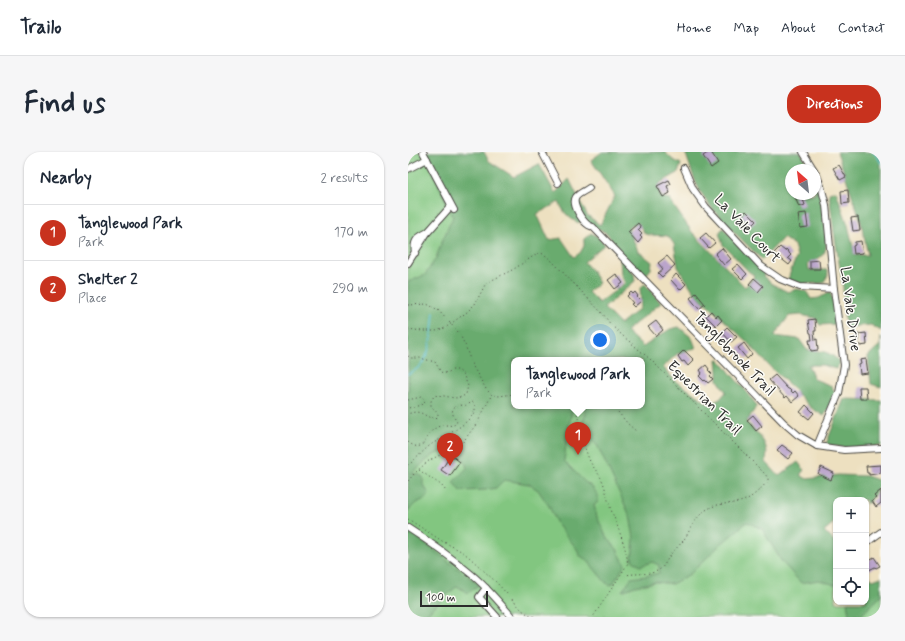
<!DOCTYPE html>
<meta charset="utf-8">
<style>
body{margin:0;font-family:Mynerve,sans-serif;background:#f6f6f7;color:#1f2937}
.controls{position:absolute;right:12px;bottom:12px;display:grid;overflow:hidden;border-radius:8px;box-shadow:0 1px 3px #0004}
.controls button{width:36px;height:36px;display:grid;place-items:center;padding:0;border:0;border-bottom:1px solid #e0e1e3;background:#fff;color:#1f2937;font:20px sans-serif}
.compass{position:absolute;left:377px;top:12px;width:36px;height:36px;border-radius:50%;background:#fff;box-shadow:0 1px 3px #0004;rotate:332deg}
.scale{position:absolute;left:12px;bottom:10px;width:68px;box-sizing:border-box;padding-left:4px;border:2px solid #2b2b2b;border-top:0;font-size:11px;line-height:14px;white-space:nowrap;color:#2b2b2b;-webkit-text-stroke:3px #fdfcf7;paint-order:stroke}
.you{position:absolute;left:192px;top:188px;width:14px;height:14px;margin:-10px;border:3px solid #fff;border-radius:50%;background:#1a73e8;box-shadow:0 0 0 6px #1a73e833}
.badge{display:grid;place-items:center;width:26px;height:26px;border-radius:50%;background:#c8321e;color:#fff;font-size:13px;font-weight:700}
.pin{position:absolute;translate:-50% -33px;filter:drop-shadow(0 1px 2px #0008)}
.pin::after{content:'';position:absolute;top:21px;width:14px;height:12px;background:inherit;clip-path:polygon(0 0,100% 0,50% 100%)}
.popup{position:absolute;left:103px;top:205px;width:134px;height:52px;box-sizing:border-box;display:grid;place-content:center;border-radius:8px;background:#fff;filter:drop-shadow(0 1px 3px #0005);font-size:13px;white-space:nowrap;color:#747a83}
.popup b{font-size:15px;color:#1f2937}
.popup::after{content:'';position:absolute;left:50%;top:100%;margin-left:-8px;border:8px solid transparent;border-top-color:#fff}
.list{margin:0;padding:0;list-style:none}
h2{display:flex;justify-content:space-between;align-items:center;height:52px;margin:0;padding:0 16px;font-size:17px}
h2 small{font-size:13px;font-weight:400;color:#747a83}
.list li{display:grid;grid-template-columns:26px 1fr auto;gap:12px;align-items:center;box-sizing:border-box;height:56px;padding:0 16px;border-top:1px solid #e0e1e3}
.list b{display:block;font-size:15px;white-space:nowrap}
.list p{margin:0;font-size:13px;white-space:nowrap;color:#747a83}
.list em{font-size:13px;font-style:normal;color:#747a83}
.icon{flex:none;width:22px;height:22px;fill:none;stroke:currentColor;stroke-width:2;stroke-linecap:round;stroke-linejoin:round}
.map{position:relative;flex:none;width:473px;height:465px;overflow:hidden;border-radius:16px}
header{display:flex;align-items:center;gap:24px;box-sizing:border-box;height:56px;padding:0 20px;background:#fff;border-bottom:1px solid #e0e1e3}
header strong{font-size:19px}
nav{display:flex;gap:22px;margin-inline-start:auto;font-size:14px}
.intro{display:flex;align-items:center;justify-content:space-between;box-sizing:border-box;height:96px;padding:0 24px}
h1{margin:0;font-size:28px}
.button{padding:10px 18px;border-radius:16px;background:#c8321e;color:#fff;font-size:14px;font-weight:700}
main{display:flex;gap:24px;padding:0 24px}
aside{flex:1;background:#fff;border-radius:16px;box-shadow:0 1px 3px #0004}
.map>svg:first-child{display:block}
.green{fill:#82c680;stroke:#567856;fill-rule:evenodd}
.forest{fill:#69ab6e;stroke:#4a6b4c}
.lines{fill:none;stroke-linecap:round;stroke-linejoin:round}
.stream{stroke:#52bbce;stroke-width:1.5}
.building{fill:#baa4cb}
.minor-casing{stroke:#484641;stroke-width:8}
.path{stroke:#484641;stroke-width:1;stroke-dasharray:1 3;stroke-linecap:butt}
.minor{stroke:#fff;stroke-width:6}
.labels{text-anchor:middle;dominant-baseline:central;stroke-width:3;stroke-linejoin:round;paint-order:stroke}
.street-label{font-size:15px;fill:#2b2b2b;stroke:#fdfcf7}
</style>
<header>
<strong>Trailo</strong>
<nav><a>Home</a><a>Map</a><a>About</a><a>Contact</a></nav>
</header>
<div class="intro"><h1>Find us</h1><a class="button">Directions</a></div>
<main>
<aside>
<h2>Nearby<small>2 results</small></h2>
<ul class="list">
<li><span class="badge">1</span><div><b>Tanglewood Park</b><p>Park</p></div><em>170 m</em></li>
<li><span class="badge">2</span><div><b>Shelter 2</b><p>Place</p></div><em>290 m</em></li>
</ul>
</aside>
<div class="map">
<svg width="473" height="465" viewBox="0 0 473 465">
<rect width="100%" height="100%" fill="#fdfcf7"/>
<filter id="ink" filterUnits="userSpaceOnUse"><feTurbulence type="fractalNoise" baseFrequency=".025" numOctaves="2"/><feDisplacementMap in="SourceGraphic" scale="8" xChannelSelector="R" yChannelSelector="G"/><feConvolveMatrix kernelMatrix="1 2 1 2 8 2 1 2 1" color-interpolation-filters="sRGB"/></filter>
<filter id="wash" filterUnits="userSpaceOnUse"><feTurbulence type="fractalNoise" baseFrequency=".012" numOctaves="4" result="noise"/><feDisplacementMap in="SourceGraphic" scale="16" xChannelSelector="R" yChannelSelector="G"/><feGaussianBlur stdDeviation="0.9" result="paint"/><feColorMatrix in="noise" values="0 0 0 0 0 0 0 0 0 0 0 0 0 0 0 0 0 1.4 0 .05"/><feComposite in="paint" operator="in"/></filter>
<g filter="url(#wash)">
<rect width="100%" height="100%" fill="#ede0c0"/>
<path class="green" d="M 0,0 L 18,0 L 136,96 L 428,391 L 428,450 L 458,450 L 458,421 L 473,437 L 473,465 L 0,465 ZM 106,208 L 234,208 L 234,254 L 106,254 Z"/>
<g class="forest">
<path d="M 16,0 L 76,0 L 81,9 L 106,25 L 131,12 L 147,41 L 161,27 L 179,63 L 192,73 L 207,44 L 183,8 L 194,0 L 257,0 L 265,8 L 273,12 L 270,21 L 252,31 L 250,36 L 253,45 L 261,47 L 284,80 L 337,135 L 347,124 L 340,119 L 323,101 L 315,93 L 311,81 L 315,76 L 358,119 L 355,124 L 364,132 L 380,140 L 389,137 L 398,139 L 403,147 L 411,146 L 422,140 L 427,155 L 429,172 L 412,173 L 407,166 L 393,163 L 381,164 L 366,184 L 391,187 L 399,198 C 414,199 423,199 432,211 L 428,217 L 414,213 L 400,213 L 406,227 L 424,234 L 428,245 L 416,264 L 402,255 L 384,235 L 366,219 L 337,188 L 286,140 L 270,115 L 266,92 L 260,84 C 252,83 245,84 237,82 L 230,71 L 220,76 L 230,99 L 244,110 L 243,117 L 237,124 L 209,97 L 199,81 L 173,69 L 171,71 C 160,66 156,61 151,50 L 129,62 L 141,88 L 153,86 L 166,105 L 172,101 L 176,94 L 176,87 L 183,81 L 190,85 L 197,92 L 176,110 L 184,119 L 191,131 L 180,140 L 191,151 L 217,131 L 213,123 L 212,107 L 220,114 L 226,122 L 227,129 L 196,156 L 212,172 L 231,157 L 233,150 L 232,136 L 237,132 L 253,151 L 218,179 L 235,195 L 262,177 L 271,175 L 284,186 L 288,196 L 281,198 L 269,202 L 255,215 L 265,227 L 301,252 L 312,247 L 318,240 L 310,228 L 310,219 L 309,207 L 315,211 L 323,222 L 339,240 L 349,254 L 338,270 C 346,278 358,287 359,301 C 359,304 358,307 358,310 L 371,324 L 390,310 L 396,318 L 392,323 L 399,327 L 430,323 L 459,324 L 470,328 L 472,334 L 461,350 L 458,352 L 458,348 L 428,348 L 428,369 L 416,379 L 428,391 L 428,433 L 411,428 L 393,431 L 374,410 L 354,377 L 339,370 L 313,392 L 282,422 L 264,432 L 248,430 L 227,434 L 214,439 L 223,426 L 238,424 L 251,421 L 251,413 L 244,410 L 232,414 L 224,408 L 226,386 L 222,364 L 189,293 L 178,284 L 175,269 L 178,262 L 174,254 L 234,254 L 234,208 L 106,208 L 106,254 L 165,254 L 160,278 L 156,309 L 177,330 L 184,335 L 190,343 L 190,350 L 186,353 L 189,365 L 198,384 L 209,397 L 217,413 L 204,433 L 198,431 L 179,408 L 171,403 L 169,397 L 149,372 L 141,354 L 130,338 L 121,332 L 96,328 L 88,336 L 77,338 L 52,339 L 45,330 L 59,316 L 56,307 C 49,304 42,300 34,300 C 26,300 10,316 3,322 L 10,322 L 15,325 L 15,333 L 21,341 L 17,347 L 8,351 L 0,359 L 0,130 L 17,123 L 28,106 L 34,89 L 45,65 Z"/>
<path d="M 277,0 L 393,0 L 402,18 L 383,18 L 383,42 L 407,42 L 407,29 C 412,40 423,91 416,101 C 413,106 406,109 400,111 L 401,118 L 419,118 L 420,123 L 415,131 L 395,132 L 380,128 L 383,118 L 389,104 L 386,93 L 375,86 L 354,108 C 336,89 311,68 296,45 C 286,31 283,15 277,0 Z"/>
<path d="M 429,0 L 473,0 L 473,179 L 463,173 L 437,175 L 435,135 L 426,80 L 421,41 L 428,39 L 440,73 L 447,103 L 460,103 L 452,66 Z"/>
<path d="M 473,185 L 473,235 L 463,232 L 460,204 L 472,193 Z"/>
<path d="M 436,247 L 473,248 L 473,294 L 436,296 L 418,292 Z"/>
<path d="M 0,380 L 7,384 L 71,433 L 60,441 L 49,434 L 15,465 L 0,465 Z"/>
<path d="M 458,421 L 465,428 L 473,425 L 473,444 L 452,464 L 441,463 L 439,450 L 458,450 Z"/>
</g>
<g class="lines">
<g class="stream">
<path d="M 465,0 L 469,4 L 473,11"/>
<path d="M 0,222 C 3,220 8,218 11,215 C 24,203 24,177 26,160"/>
</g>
</g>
<g id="blocks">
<g class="building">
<path d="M 301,0 L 303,0 L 310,11 L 303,16 L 295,4 Z"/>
<path d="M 431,13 L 438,25 L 432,28 L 425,16 Z"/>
<path d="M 261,28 L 263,32 L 259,34 L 262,41 L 255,45 L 249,34 Z"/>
<path d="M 440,38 L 441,51 L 434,52 L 433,39 Z"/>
<path d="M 388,42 L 393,42 L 397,53 L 391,55 L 386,43 Z"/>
<path d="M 338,59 L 348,69 L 343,74 L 333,64 Z"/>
<path d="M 398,61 L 400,75 L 392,76 L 390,62 Z"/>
<path d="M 450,65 L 452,78 L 445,79 L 443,66 Z"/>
<path d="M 230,71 L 233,75 L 230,78 L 234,82 L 232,84 L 234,86 L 230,91 L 220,80 Z"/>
<path d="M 298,81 L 307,91 L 301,96 L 292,86 Z"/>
<path d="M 453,89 L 455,101 L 446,102 L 445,94 L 447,93 L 447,90 Z"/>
<path d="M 372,95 L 377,99 L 378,97 L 381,100 L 381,101 L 383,103 L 380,106 L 384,109 L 381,113 L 366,101 Z"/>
<path d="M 314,96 L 323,107 L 316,113 L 307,102 Z"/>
<path d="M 259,104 L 267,113 L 254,125 L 250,121 L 255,117 L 250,111 Z"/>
<path d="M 411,108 L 412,117 L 402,117 L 402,109 Z"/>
<path d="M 330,112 L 339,122 L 334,127 L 324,117 Z"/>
<path d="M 208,122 L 215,131 L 207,137 L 200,128 Z"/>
<path d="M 268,122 L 278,132 L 272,138 L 263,128 Z"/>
<path d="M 346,126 L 355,134 L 350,140 L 341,132 Z"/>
<path d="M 223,140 L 225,142 L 227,140 L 230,144 L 229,145 L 233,149 L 226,155 L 223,152 L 225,151 L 219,144 Z"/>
<path d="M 288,141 L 297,152 L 291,157 L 282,146 Z"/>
<path d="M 303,159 L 308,165 L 310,163 L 314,168 L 308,174 L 298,164 Z"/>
<path d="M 407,167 L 408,179 L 406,179 L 407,188 L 409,187 L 410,198 L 403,199 L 401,188 L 404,188 L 403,181 L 402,181 L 400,168 Z"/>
<path d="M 248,169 L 255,178 L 248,184 L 240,175 Z"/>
<path d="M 319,175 L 329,185 L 323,190 L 314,180 Z"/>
<path d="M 458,181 L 459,193 L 452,194 L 450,182 Z"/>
<path d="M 336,191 L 344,202 L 339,207 L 330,196 Z"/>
<path d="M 276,198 L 286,208 L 280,214 L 276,209 L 274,210 L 270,204 Z"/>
<path d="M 458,207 L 460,221 L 452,222 L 451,213 L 453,212 L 452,208 Z"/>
<path d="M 298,213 L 301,217 L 300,218 L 304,222 L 302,224 L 305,227 L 300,231 L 297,228 L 296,229 L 291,224 L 294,221 L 292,218 Z"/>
<path d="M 367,223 L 380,237 L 381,237 L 385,241 L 387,239 L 391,244 L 384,250 L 379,244 L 377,246 L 361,228 Z"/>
<path d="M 451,235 L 458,235 L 459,247 L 452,247 Z"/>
<path d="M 398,253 L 406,261 L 401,267 L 392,260 Z"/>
<path d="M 345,263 L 354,274 L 348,279 L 339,268 Z"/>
<path d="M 374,293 L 385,301 L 380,307 L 369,298 Z"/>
<path d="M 43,303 L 52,310 L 42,324 L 33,318 Z"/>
<path d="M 473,313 L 473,321 L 461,323 L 461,321 L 459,321 L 458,314 Z"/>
<path d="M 413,315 L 426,321 L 423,328 L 410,322 Z"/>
<path d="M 473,338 L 473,351 L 468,355 L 464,349 L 468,346 L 466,344 Z"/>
<path d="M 466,405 L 472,414 L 468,416 L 467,415 L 461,418 L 458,414 L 458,410 Z"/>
</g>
</g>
</g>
<g filter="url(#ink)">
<use href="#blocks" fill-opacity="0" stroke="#484641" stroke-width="1"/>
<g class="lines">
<defs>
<g id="minor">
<path d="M 15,0 L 46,58"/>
<path d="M 134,0 L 150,31"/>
<path d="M 395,0 L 406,18"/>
<path d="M 276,16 L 285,37 L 298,55 L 353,114 L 372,127 L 392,135 L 426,137"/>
<path d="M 0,17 L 19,7"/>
<path d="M 407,20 L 413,34 L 418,53 L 426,137 L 436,213 L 431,241 L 409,294"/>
<path d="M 181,36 C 177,39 171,41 168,45 C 163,52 174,68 179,72 C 181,74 183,74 185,75 L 376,271 L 390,283 L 409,294 L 436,298 L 473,296"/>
<path d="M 7,101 C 5,90 8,86 18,81"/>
<path d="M 0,111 L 19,81 L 43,54"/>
<path d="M 0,376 C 22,390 43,405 63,422 C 78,434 91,450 104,465"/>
<path d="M 458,391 L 473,380"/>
<path d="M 78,436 L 71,445 L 89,465"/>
</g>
</defs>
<use href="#minor" class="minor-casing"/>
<g class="path">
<path d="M 0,153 L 19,152 L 30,158 L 51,181 L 57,193 L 64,213 L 78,237 L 84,243 L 91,244 L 106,242"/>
<path d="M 0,177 L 14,179 L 28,179 L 37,176 L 59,160 L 67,152 L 78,131 L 106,117 L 130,101 L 133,101 L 137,103 L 144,109 L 195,162 L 203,173 L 215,184 L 243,208 L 357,322 L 360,326 L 360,329 C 352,338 342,348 331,350 C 318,353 311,350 298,358 C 287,365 282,379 275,389 C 271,394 266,398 262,403 C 258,409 256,416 249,419 C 241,423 227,421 218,423"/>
<path d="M 0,204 L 3,206 L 12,206 L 27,210 L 33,220 L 35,221 L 39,221 L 44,218 L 50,218 L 55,222 L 60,234 L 58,242 C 48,251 37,241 26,244 L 23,249 L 23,254 C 26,258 31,260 30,265 C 18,270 16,255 0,262"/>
<path d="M 0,248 L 13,245 L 15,246 L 17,250 C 13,254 5,255 0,256"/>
<path d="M 167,254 C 172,272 174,290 181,307 C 184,315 191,321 194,328 C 198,337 199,346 202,355 C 206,366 222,403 219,413 L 185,465"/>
<path d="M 205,254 L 220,272 L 228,279"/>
<path d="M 0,290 C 18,304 16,281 28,276 C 31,274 34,273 37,273 C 43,273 45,275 49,270 C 45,264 40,255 52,253 C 53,253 57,254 58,253 C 60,253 62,251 64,250 L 66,251 C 75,266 33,286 24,292 C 15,298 9,307 0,313"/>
<path d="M 11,318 L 33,333 L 38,339"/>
<path d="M 0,329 L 6,322 L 19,310 L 26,306 L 48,295 L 54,291 L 70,270 L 83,244"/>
<path d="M 0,367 L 34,389 L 53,399 L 60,404 L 88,430 L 114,458 L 121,463 L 127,465"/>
</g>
<use href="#minor" class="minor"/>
</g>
</g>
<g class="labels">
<g class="street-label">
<text transform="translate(339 77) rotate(46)">La Vale Court</text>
<text transform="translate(442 157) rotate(83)">La Vale Drive</text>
<text transform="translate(326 202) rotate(46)">Tanglebrook Trail</text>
<text transform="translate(296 246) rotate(45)">Equestrian Trail</text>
</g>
</g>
</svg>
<div class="controls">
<button>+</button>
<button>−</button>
<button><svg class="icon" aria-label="locate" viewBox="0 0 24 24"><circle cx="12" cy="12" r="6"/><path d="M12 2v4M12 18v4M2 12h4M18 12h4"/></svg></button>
</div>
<svg class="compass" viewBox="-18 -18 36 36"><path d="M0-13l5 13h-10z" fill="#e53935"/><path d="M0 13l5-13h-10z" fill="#747a83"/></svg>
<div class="scale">100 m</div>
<div class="you"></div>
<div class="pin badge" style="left:170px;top:303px">1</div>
<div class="popup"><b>Tanglewood Park</b>Park</div>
<div class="pin badge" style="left:42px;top:314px">2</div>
</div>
</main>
